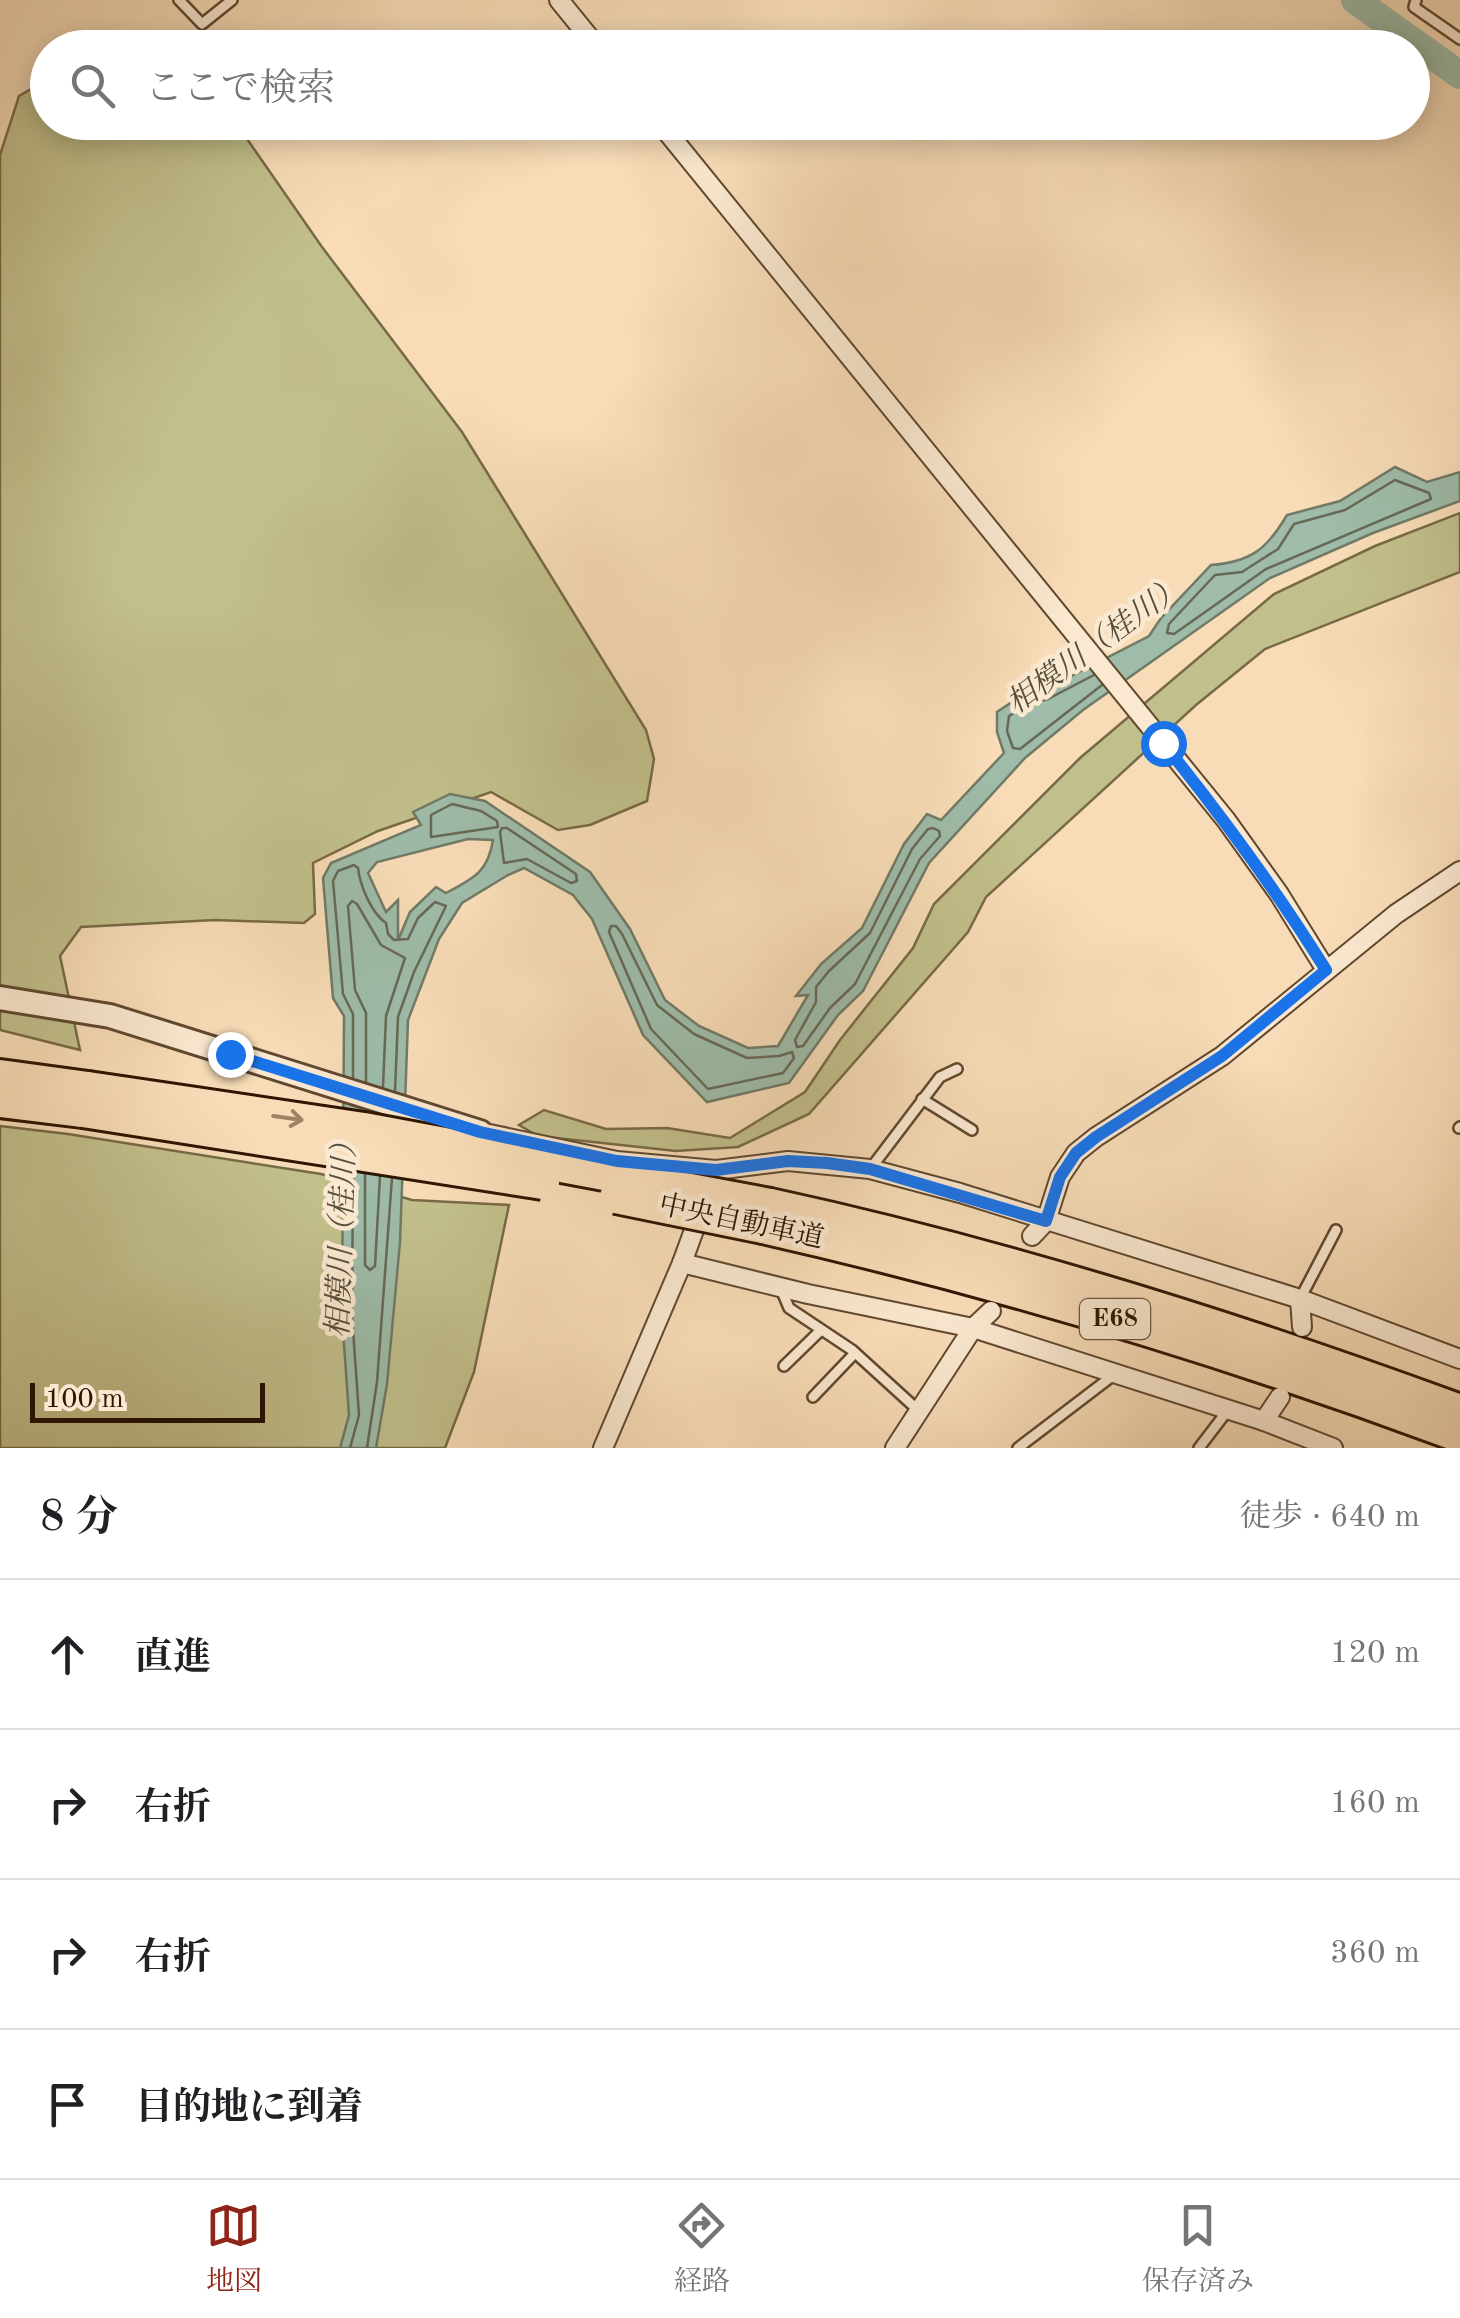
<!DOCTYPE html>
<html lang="ja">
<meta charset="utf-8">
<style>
body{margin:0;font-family:"Old Standard TT","Noto Serif JP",serif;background:#f2f2f2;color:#202124}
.scale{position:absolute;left:30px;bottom:25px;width:235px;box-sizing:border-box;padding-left:10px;border:5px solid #2e1602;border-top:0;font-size:28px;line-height:35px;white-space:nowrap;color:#2e1602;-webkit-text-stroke:8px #fae8d0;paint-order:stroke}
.stop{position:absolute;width:30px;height:30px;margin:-22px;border:8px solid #1a73e8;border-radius:50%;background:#fff}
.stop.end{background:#1a73e8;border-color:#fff;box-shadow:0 2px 10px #0008}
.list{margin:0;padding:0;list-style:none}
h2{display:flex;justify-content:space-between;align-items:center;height:130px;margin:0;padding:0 40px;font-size:42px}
h2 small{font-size:32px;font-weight:400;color:#757577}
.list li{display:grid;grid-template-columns:65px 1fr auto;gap:30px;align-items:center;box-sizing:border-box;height:150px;padding:0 40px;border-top:2px solid #e0e0e0}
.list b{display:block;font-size:38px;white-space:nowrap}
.list em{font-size:32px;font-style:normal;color:#757577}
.icon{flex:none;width:55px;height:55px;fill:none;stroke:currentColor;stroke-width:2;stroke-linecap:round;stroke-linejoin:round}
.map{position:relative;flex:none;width:1460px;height:1448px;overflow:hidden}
.search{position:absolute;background:#fff;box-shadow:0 5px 25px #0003;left:30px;right:30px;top:30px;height:110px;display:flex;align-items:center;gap:25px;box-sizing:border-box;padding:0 35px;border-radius:55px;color:#757577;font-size:38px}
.sheet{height:730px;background:#fff}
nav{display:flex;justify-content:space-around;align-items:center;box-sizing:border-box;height:140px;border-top:2px solid #e0e0e0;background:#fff;font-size:28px;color:#757577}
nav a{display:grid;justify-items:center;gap:5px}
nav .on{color:#8f2418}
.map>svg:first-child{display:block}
.green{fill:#c1bf8b;stroke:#786a46;stroke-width:2.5}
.water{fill:#9ebca9;stroke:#717a66;stroke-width:2.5;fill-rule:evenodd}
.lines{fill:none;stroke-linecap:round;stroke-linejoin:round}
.shore{stroke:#666956;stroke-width:2.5}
.river{stroke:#9ebca9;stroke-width:28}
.service-casing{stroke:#60482f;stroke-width:14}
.minor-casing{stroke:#60482f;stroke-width:22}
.tertiary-casing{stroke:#60482f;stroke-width:28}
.motorway-casing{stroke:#2e1602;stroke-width:38}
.service{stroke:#fae8d0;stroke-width:9}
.minor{stroke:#fae8d0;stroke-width:18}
.tertiary{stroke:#fae8d0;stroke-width:22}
.motorway{stroke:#f7dcb7;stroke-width:32}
.motorway-bridge-casing{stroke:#2e1602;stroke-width:38;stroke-linecap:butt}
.motorway-bridge{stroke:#f7dcb7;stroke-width:32}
.oneway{stroke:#9d8366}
.route{stroke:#1a73e8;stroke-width:12}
.labels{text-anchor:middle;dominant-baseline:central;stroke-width:9;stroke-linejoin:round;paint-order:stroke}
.shield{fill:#fae8d0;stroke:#6b5540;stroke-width:2.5}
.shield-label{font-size:25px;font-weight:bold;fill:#2e1602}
.street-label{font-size:28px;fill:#2e1602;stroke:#fae8d0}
.water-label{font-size:30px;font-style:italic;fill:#55503c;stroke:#fae8d0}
</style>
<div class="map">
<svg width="1460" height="1448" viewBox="0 0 1460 1448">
<rect width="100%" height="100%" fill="#f7dcb7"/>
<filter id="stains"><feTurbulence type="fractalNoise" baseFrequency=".002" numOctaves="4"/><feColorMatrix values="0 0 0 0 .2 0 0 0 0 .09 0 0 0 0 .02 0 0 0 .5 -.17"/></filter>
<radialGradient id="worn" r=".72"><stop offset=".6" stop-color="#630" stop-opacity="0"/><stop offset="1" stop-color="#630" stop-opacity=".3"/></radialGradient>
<g class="green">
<path d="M 47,84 L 48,122 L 236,123 L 322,247 L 462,432 L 646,730 L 654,759 L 647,801 L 590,825 L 558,830 L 491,792 L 378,831 L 313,863 L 315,914 L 304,923 L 215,920 L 81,927 L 60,956 L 80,1050 L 0,1030 L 0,155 L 19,96 L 38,85 Z"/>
<path d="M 1460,513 L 1460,572 L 1265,649 L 1196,705 L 986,897 L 968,932 L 809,1114 L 738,1147 L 676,1151 L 538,1136 L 519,1125 L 544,1110 L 606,1129 L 667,1128 L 730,1138 L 805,1092 L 840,1040 L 913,948 L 934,904 L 1080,758 L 1274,594 L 1375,546 Z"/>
<path d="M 0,1126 L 68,1134 L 321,1174 L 412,1200 L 509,1205 L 474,1372 L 445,1448 L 0,1448 Z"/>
</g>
<path class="water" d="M 1395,467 L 1427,482 L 1460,472 L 1460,501 L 1373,533 L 1270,578 L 1083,710 L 1025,758 L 929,863 L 863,991 L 838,1015 L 789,1083 L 707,1102 L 643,1035 L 592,919 L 573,895 L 524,868 L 508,875 L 462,903 L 439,939 L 408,1020 L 400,1242 L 387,1384 L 376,1448 L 340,1448 L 349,1415 L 342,1316 L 344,1016 L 333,998 L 323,878 L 331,863 L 421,825 L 413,812 L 450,794 L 485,801 L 590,872 L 630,929 L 665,1000 L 699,1026 L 748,1048 L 778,1046 L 808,995 L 796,996 L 821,964 L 862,928 L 904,844 L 927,814 L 941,820 L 1004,753 L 997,732 L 997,712 L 1024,694 L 1044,690 L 1149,636 L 1161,618 L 1211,565 C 1251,562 1267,549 1287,515 L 1340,501 ZM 468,839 L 493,840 C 488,872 474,878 446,893 L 436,887 L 410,912 L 398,940 L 398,900 L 386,912 L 368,873 L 377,862 Z"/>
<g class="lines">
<g class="shore">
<path d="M 1395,480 L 1429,493 L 1431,499 L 1266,569 L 1174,634 L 1167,633 L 1169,624 L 1215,575 L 1242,572 L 1278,549 L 1294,524 L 1345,510 Z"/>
<path d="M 1094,675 L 1048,699 L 1028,704 L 1009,716 L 1007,731 L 1013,748 L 1020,749 L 1102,685"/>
<path d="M 452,804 L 481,811 L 497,821 L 498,827 L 431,837 L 431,815 Z"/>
<path d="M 502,828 L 507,828 L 576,874 L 577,881 L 571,883 L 527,859 L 504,863 L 500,832 Z"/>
<path d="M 933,828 L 939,831 L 940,836 L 920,859 L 855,984 L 830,1008 L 803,1046 L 797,1047 L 795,1040 L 816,1002 L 816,987 L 829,971 L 870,933 L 912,849 L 928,829 Z"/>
<path d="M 611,926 L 616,926 L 622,934 L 657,1005 L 694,1034 L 747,1058 L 779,1056 L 792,1052 L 794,1058 L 783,1073 L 708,1089 L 651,1029 L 609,932 Z"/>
<path d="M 353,1078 L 353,1014 L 343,994 L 333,881 L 338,871 L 354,865 L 358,868 C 360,885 371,913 386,923 L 388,934 L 394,940 L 408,939 L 418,918 L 435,902 L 446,906 L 414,972 L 398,1017 L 395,1091"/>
<path d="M 366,1082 L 366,1013 L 355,990 L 348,906 L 352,901 L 357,904 L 381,945 L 405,958 L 386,1016 L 383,1087"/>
<path d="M 365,1174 L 365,1265 L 370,1270 L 375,1266 L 380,1176"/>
<path d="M 350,1448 L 359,1415 L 352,1315 L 353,1172"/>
<path d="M 367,1448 L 377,1382 L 392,1178"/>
</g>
<path class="river" d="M 1355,0 L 1460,75"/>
<defs>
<g id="service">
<path d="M 179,0 L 202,24 L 232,0"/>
<path d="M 1416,0 L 1414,7 L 1460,39"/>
<path d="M 922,1099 L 972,1130"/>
<path d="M 1459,1128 L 1460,1127"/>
<path d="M 871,1168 L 940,1077 L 957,1069"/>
<path d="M 781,1289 L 789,1308 L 852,1350 L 919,1411"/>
<path d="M 1300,1299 L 1336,1230"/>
<path d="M 784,1366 L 821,1330"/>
<path d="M 813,1397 L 855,1353"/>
<path d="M 1018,1448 L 1115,1374"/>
<path d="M 1199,1448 L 1228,1410"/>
</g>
<g id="minor">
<path d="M 559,0 L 598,48"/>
<path d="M 659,122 L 1226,820 L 1279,894 L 1326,970"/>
<path d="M 480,1132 L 617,1161 L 716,1170 L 788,1161 L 870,1169 L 960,1193 L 1300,1299 L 1460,1359"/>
<path d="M 1032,1236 L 1046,1221 L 1060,1177 L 1076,1153 L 1096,1137 L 1222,1056 L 1396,914 L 1460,871"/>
<path d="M 682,1263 L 808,1294 L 973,1328 L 1264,1421 L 1333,1448"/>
<path d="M 1300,1299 L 1302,1327"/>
<path d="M 1264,1421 L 1280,1397"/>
<path d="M 603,1448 L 682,1263 L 702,1208"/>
<path d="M 895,1448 L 973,1328 L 991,1311"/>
</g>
<path id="tertiary" d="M 0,998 L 110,1016 L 480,1132"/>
<g id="motorway">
<path d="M 0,1076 L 88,1088"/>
<path d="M 0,1101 L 83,1111"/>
<path d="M 770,1205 C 1005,1256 1234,1328 1460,1411"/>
<path d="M 763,1227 C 1001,1281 1232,1351 1460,1436"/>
</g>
</defs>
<use href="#service" class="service-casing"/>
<use href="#minor" class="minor-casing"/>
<use href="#tertiary" class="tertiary-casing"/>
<use href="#motorway" class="motorway-casing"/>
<use href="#service" class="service"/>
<use href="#minor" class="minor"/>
<use href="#tertiary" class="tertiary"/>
<use href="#motorway" class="motorway"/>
<defs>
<g id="motorway-bridge">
<path d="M 88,1088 L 364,1129 L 770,1205"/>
<path d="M 83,1111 L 543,1183"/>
<path d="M 616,1197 L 763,1227"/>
</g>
</defs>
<use href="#motorway-bridge" class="motorway-bridge-casing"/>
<use href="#motorway-bridge" class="motorway-bridge"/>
</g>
<defs><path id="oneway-shaft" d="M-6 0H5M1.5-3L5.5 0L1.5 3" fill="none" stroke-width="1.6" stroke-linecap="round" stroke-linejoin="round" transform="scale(2.5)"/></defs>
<use class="oneway" href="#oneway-shaft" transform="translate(288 1118) rotate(8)"/>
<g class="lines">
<path class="route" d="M 230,1054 L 480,1132 L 617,1161 L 716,1170 L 788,1161 L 827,1163 L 870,1169 L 1046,1221 L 1060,1177 L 1076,1153 L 1096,1137 L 1222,1056 L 1326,970 C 1276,890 1222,816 1163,743"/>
</g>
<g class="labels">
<rect class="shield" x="1080" y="1299" width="70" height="40" rx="8"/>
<g class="shield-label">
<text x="1115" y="1319">E68</text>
</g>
<g class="street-label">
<text transform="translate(741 1223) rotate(12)">中央自動車道</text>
</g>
<g class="water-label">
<text transform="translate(1096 646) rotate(-36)">相模川（桂川）</text>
<text transform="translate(343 1233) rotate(-88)">相模川（桂川）</text>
</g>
</g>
<rect width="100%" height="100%" filter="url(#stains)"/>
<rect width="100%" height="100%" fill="url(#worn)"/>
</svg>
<div class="scale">100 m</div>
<div class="stop" style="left:1163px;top:743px"></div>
<div class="stop end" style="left:230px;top:1054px"></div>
<div class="search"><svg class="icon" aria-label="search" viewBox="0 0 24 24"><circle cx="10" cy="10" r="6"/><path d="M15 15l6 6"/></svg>ここで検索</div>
</div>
<section class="sheet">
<h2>8 分<small>徒歩 · 640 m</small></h2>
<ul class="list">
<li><svg class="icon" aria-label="ahead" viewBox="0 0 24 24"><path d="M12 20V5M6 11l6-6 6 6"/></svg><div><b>直進</b></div><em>120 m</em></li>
<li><svg class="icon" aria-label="right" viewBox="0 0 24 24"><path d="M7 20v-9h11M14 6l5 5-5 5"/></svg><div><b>右折</b></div><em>160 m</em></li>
<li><svg class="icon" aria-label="right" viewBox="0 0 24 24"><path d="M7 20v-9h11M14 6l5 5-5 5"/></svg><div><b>右折</b></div><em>360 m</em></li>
<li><svg class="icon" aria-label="arrive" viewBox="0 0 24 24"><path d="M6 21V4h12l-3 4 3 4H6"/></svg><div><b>目的地に到着</b></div></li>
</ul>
</section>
<nav>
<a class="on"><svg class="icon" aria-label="map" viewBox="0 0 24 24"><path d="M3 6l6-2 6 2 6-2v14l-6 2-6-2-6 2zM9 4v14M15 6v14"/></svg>地図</a>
<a><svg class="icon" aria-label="directions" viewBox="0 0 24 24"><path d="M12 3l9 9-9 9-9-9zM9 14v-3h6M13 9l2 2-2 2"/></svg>経路</a>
<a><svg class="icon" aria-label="saved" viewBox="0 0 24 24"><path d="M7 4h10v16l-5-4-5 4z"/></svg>保存済み</a>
</nav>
